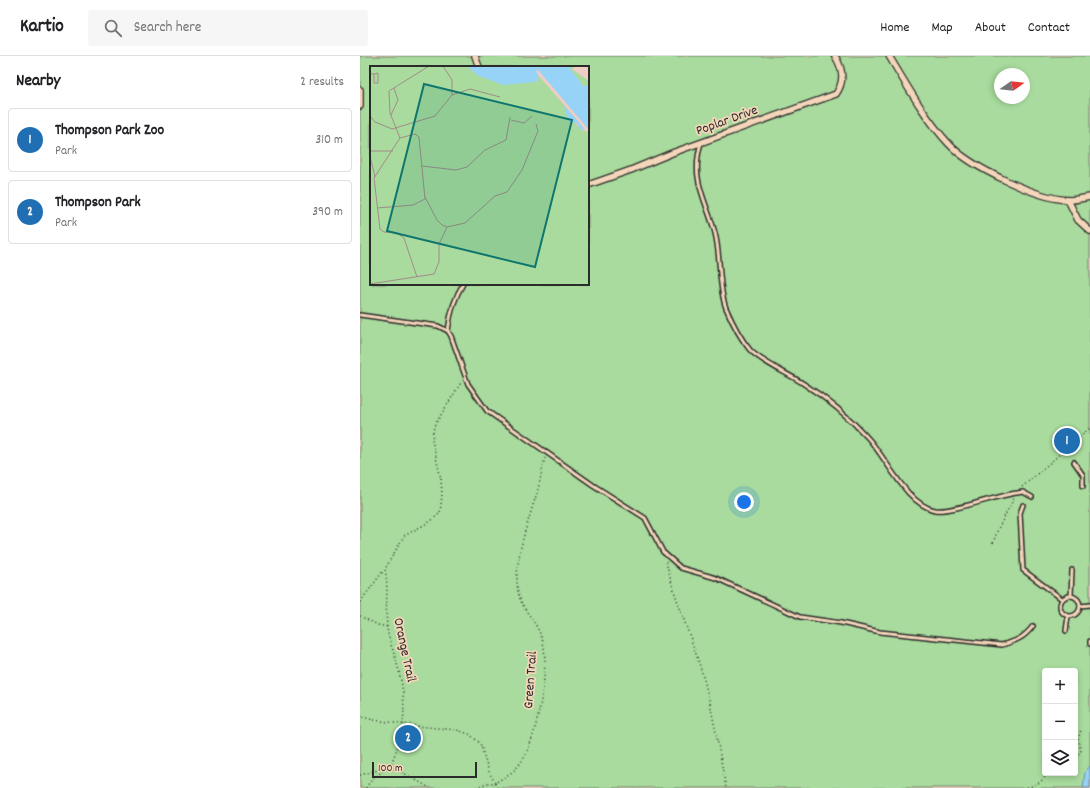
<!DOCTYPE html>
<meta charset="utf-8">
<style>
body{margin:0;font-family:Dekko,sans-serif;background:#f6f6f6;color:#202124}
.controls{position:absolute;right:12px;bottom:12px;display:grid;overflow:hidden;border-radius:4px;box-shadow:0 2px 6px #0003}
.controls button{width:36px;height:36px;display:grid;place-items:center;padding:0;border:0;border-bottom:1px solid #e0e0e0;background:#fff;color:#202124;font:20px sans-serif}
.compass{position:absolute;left:634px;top:12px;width:36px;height:36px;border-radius:50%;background:#fff;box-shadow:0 2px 6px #0003;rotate:76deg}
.scale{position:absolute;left:12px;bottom:10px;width:105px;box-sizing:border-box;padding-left:4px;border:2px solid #2b2b2b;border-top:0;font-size:11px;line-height:14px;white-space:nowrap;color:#2b2b2b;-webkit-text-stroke:3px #f4d6ba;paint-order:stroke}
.you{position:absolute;left:384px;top:446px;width:14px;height:14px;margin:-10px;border:3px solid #fff;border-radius:50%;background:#1a73e8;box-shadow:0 0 0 6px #1a73e833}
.badge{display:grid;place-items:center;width:26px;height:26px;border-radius:50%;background:#1f6fb2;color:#fff;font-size:13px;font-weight:700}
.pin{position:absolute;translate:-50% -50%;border:2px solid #fff;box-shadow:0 1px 4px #0006}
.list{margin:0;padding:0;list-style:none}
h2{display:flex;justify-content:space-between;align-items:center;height:52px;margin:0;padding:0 16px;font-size:17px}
h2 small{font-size:13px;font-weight:400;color:#757577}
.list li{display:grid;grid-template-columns:26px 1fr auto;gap:12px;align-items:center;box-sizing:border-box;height:64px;margin:0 8px 8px;padding:0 8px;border:1px solid #e0e0e0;border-radius:4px}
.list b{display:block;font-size:15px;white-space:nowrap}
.list p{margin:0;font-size:13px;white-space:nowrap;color:#757577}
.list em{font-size:13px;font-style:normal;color:#757577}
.icon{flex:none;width:22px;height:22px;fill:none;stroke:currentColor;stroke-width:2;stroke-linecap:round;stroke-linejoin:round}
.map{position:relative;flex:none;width:730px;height:732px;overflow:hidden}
header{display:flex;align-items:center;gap:24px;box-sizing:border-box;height:56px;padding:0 20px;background:#fff;border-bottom:1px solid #e0e0e0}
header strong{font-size:19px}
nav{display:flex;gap:22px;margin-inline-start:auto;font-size:14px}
.search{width:280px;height:36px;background:#f6f6f6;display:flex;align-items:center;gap:10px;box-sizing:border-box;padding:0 14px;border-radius:4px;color:#757577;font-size:15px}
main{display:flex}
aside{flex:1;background:#fff}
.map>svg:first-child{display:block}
.green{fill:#a8db9d;stroke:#6a8364;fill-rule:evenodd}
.water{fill:#97d2f7;stroke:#6c8fa5}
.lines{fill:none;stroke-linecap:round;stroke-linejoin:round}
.lane-casing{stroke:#2b2b2b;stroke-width:6}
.street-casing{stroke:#2b2b2b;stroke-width:8}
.path{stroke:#2b2b2b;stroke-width:1.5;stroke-dasharray:1 3;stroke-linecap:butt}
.lane{stroke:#f4d6ba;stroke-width:3}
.street{stroke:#f4d6ba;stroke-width:5.5}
.labels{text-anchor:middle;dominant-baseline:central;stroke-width:3.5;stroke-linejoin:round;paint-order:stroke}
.street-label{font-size:14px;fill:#2b2b2b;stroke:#f4d6ba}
.inset-road{fill:none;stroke:#a18c87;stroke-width:1}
.view{fill:#0f766e;fill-opacity:0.15;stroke:#0f766e;stroke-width:2}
.inset-edge{fill:none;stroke:#2b2b2b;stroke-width:2}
</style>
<header>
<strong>Kartio</strong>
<div class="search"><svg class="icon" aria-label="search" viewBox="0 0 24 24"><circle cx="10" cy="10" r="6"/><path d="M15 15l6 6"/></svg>Search here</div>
<nav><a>Home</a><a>Map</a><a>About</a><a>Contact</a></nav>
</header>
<main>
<aside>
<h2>Nearby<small>2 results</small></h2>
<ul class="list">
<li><span class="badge">1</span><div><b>Thompson Park Zoo</b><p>Park</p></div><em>310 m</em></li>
<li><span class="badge">2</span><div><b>Thompson Park</b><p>Park</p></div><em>390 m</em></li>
</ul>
</aside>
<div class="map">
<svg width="730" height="732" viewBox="0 0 730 732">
<rect width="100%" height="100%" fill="#efcdc5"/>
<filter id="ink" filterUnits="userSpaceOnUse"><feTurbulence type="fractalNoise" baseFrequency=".025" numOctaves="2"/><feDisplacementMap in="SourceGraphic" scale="8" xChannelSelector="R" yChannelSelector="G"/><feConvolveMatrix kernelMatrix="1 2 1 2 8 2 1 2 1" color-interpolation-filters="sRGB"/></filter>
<g filter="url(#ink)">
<path class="green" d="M 0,0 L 730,0 L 730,732 L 0,732 ZM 11,11 L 228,11 L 228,228 L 11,228 ZM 640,18 L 664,18 L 664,42 L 640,42 ZM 685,615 L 715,615 L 715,717 L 685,717 Z"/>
<path class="water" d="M 730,710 L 730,732 L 723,732 L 725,716 Z"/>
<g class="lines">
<defs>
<g id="lane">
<path d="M 341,87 C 330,124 346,143 355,177 C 361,200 358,232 366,252 C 372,266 380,282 390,294 C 401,306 429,318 444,328 C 466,342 488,360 506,380 C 526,400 545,448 575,454 C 591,457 638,439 657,437 L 663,436 L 672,441"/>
<path d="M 0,259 L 78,270 L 88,275 L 91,280 L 108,328 L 127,355 L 233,429 L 285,462 L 303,496 L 321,512 L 356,522 L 440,561 L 481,567 L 520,576 L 642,589 C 656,585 664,582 673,570"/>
<path d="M 88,275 C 90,258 94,242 103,228"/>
<path d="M 714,406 L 723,419 L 723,430"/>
<path d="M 663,449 L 660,457 L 663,514 L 702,543"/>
<circle cx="710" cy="550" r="10"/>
<path d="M 711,540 L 712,514"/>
<path d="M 720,550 L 730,549"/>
<path d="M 706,575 L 708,560"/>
<path d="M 730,585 L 730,588"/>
</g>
<g id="street">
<path d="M 115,0 L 119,11"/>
<path d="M 529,0 C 547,30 565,62 589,88 C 610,111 678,143 709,144 C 716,144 723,142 730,141"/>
<path d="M 0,34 L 0,50"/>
<path d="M 228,129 L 271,114 L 312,97 L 476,38 C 485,25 483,13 475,0"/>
<path d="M 708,144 L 718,164 L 730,175"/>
</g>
</defs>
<use href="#lane" class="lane-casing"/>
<use href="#street" class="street-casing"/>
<g class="path">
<path d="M 662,431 L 730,372"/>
<path d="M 633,487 L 638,473 L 654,442"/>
<path d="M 306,506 C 314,540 328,573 339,607 C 352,647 358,690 366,732"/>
<path d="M 0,546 L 24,514"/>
<path d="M 0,560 L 18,569 L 27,571"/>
<path d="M 0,658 L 2,661 L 14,664 L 57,670 L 97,674 L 109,678 L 120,687 L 129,716 L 135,727 L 128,727 L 114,732"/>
<path d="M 715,698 L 717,699 L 721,696 L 718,682 L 721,674"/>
<path d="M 0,719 L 29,711 L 38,714 L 70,732"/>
<path d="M 6,732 C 11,722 20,718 28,711 C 32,708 35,698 37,692 C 47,668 45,634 37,608 C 34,595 28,584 27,570 C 25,550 29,532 25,513 L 44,480 L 71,465 L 80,457 L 82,439 L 81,423 L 72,384 L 74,370 L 102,325"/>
<path d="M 137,732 L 135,727 C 144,721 155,716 161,706 C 177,685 191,607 182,583 C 174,558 156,552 157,523 C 157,496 169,462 177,437 C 180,426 182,413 185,402"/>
<path d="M 663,732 C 673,730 682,728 687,717"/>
</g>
<use href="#lane" class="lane"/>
<use href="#street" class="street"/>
</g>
</g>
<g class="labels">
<g class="street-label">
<text transform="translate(367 65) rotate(-20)">Poplar Drive</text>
<text transform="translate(44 594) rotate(78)">Orange Trail</text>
<text transform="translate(171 624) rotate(-86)">Green Trail</text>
</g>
</g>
<g transform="translate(10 10)">
<rect width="219" height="219" fill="#efcdc5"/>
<path d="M 0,0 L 97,0 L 107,9 L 166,16 L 169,10 L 194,39 L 205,57 L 212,64 L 219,66 L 219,219 L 0,219 ZM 198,0 L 205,1 L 202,3 L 219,15 L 219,20 L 213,20 Z" fill="#a8db9d"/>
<path d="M 97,0 L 198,0 L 213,20 L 219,20 L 219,64 L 168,4 L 166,5 L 169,10 L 166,16 L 133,19 L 107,9 ZM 194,39 L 207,54 L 215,64 L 209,63 L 208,58 L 198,55 Z" fill="#97d2f7"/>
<path class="inset-road" d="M 0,8 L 4,8 L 8,7 L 8,17 L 4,17 L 4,8M 82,29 L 100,23 L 130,31M 21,49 L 28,34 L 24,22M 0,50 L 5,56 L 22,63 L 65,50 L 82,29 L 82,14 L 73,0M 141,54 L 154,57 L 162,50M 0,85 L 23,85M 0,90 L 5,111M 52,100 L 86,104 L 97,101 L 115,84 L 136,74 L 140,51M 55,131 L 67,154 L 72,159 L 77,161 L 95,157 L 125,130 L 137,126 L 152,104 L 168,65 L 166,58M 7,142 L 43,139 L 55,133 L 49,71 L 45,68 L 30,72M 47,211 L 34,172 L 27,167 L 14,166 L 10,163 L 4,112 L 30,72 L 20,47 L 19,25 L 59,0M 0,218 L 64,208 L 69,196 L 69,178 L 77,161"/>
<path class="view" d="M 54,18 L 202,54 L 165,201 L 17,165 Z"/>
<rect width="219" height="219" class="inset-edge"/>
</g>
</svg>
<div class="controls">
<button>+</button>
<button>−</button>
<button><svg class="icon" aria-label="layers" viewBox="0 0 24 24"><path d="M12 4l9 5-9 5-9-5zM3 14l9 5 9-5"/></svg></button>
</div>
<svg class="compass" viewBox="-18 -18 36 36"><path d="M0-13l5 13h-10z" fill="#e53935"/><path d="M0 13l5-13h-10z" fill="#757577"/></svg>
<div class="scale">100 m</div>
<div class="you"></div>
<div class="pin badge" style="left:707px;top:385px">1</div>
<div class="pin badge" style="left:48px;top:682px">2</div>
</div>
</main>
